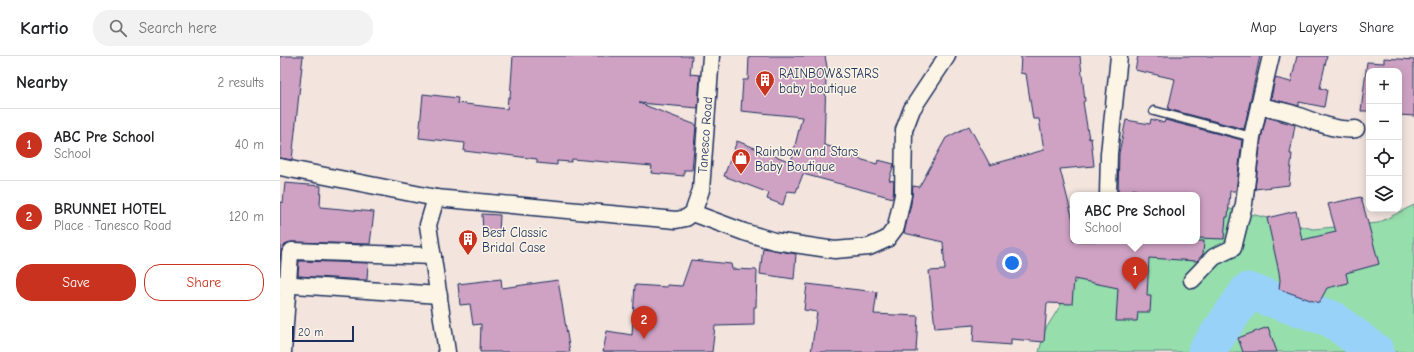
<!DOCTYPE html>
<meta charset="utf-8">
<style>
body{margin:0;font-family:"Comic Neue",sans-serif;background:#f2f2f2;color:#202124}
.controls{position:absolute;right:12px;top:12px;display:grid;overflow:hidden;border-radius:8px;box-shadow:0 2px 10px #0003}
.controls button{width:36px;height:36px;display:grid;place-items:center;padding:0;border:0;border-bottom:1px solid #e0e0e0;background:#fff;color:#202124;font:20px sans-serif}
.scale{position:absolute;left:12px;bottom:10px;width:62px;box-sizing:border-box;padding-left:4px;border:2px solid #1b2f5e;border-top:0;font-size:11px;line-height:14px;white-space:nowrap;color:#1b2f5e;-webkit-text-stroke:3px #fcf5e5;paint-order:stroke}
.you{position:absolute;left:732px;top:207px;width:14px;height:14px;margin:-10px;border:3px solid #fff;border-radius:50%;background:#1a73e8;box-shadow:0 0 0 6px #1a73e833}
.badge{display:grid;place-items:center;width:26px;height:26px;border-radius:50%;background:#c8321e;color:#fff;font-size:13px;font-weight:700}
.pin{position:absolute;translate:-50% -33px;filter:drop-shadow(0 1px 2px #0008)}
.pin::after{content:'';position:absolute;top:21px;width:14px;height:12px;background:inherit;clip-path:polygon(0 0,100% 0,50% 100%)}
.popup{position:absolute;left:790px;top:136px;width:130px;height:52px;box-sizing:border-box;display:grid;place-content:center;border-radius:8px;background:#fff;filter:drop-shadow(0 1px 3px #0005);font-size:13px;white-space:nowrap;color:#757577}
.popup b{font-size:15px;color:#202124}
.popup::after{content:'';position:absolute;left:50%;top:100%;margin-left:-8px;border:8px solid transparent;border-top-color:#fff}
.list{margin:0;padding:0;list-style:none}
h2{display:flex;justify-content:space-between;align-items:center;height:52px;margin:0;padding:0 16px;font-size:17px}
h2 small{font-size:13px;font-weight:400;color:#757577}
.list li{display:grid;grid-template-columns:26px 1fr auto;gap:12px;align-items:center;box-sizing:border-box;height:72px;padding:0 16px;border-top:1px solid #e0e0e0}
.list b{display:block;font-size:15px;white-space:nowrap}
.list p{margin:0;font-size:13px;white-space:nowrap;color:#757577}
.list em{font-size:13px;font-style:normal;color:#757577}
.actions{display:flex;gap:8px;padding:12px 16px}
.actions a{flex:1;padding:9px 0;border:1px solid #c8321e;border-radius:16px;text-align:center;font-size:14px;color:#c8321e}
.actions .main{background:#c8321e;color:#fff}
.icon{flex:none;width:22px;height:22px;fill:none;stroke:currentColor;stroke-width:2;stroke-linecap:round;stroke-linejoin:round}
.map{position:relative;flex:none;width:1134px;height:296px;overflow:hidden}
header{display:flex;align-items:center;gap:24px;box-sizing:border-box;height:56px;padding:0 20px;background:#fff;border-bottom:1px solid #e0e0e0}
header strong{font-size:19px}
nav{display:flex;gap:22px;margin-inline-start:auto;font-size:14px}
.search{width:280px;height:36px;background:#f2f2f2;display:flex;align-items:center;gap:10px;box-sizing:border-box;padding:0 14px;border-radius:16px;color:#757577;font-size:15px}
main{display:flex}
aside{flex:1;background:#fff}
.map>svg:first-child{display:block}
.green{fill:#96deac;stroke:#588685}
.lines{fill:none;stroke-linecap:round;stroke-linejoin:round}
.river{stroke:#99d2f9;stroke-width:37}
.building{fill:#cfa2c4;stroke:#1b2f5e}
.service-casing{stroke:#1b2f5e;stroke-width:11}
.minor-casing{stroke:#1b2f5e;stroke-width:19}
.service{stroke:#fcf5e5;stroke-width:8}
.minor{stroke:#fcf5e5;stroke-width:16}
.labels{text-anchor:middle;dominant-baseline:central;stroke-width:3;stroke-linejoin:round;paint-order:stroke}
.poi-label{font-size:13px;fill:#1b2f5e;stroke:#fcf5e5;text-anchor:start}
.street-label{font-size:13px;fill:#1b2f5e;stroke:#fcf5e5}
</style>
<header>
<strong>Kartio</strong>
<div class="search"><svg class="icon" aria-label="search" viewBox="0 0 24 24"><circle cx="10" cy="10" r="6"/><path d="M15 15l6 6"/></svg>Search here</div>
<nav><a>Map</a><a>Layers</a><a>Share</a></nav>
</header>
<main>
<aside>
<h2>Nearby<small>2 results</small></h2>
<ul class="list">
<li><span class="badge">1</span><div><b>ABC Pre School</b><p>School</p></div><em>40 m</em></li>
<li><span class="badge">2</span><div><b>BRUNNEI HOTEL</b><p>Place · Tanesco Road</p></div><em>120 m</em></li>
</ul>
<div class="actions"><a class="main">Save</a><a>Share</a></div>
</aside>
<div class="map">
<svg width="1134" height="296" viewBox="0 0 1134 296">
<rect width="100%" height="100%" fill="#f3e4de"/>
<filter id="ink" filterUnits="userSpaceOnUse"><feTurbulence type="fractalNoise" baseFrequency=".025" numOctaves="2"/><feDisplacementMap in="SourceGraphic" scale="8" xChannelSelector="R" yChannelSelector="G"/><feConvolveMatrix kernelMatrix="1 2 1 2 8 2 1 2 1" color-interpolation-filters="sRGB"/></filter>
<g filter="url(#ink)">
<path class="green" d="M 917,145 L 1033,173 L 1098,167 L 1134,149 L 1134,296 L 759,296 L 765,274 L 821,185 L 917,185 Z"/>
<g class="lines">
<path class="river" d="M 926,296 L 968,235 L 1052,263 L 1096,296"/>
</g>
<g class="building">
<path d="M 0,0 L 23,0 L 12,104 L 0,102 Z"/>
<path d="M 233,0 L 412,0 L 410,18 L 420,19 L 418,52 L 359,47 L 416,69 L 412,114 L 404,114 L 404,120 L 371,117 L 372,110 L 292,103 L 291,106 L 277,105 L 277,109 L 257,107 L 257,103 L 218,98 L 217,99 L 184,95 L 185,87 L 139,82 L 143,38 L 178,42 L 177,47 L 227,53 L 228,41 L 230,42 Z"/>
<path d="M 469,0 L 545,0 L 549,22 L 546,22 L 544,89 L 559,93 L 558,97 L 597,108 L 598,104 L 614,108 L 609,124 L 614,125 L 613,142 L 523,118 L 516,136 L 507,135 L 503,149 L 487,143 L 489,137 L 444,120 L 457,85 L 511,106 L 522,61 L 461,55 L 463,24 L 468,24 Z"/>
<path d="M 741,0 L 800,0 L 805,45 L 803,46 L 809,83 L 811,82 L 814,110 L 780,113 L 793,164 L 793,185 L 924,185 L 923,198 L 917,205 L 869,202 L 867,240 L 871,240 L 870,256 L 858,256 L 857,265 L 836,265 L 838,232 L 794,223 L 792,248 L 767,247 L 764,286 L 731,283 L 731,289 L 693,286 L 694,269 L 655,272 L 649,215 L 665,214 L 663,186 L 624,177 L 631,148 L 633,130 L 639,131 L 666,82 L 689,70 L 710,109 L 764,94 L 759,63 L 753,63 L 746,18 L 740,17 Z"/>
<path d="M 858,0 L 980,0 L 964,73 L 888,53 L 895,23 L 855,14 Z"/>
<path d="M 1017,0 L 1047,0 L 1040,32 L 1047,34 L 1044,51 L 1019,46 L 1019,50 L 991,43 L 995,22 L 1011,26 Z"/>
<path d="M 1104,2 L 1134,4 L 1134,60 L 1119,59 L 1119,15 L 1089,15 L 1089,55 L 1081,55 L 1087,6 L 1104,7 Z"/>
<path d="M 986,61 L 1015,69 L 1010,98 L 1012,98 L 1009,129 L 975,133 L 981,83 Z"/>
<path d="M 871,63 L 884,67 L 885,64 L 962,84 L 956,135 L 950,135 L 948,161 L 946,161 L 944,183 L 917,182 L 917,139 L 874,139 L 853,133 L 852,139 L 838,139 L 839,97 L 846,64 L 870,68 Z"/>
<path d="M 5,127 L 41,130 L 40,151 L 94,156 L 90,188 L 12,186 L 7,187 L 2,193 L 0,205 L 0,146 L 3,147 Z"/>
<path d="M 1081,141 L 1099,208 L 1066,217 L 1068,227 L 1047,232 L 1039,247 L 999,233 L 1000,224 L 999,216 L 987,162 L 1016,155 L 1022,184 L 1056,176 L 1048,148 Z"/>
<path d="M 202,158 L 220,159 L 219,177 L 203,175 Z"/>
<path d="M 483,192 L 516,198 L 514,223 L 480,218 Z"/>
<path d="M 411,204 L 451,208 L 452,213 L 477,214 L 476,251 L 474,251 L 474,269 L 435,270 L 432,296 L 323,296 L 327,275 L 352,279 L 355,229 L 387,231 L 387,229 L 402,230 Z"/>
<path d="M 19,205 L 88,207 L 87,224 L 18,220 Z"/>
<path d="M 221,223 L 222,232 L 278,224 L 290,296 L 200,296 L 201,268 L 193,269 L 190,248 L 180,249 L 178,228 Z"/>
<path d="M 527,228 L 597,236 L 594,258 L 638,260 L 636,296 L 531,296 L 537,256 L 524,254 Z"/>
<path d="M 988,271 L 997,296 L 963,296 L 958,282 Z"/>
</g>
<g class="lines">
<defs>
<path id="service" d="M 874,55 L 972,81"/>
<g id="minor">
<path d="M 979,50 L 991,0"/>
<path d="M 0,111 L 156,142 L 396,164 L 406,162 L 413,157"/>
<path d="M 828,139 L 829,98 L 839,0"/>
<path d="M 156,142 L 148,169 L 167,296"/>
<path d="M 413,157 L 464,176 L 494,185 L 555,194 L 589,191 L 607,183 L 616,171 L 623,139 L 624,74 L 632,53 L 667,0"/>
<path d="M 413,157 L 421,134 L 431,0"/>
<path d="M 912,224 L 934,201 L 953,192 L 964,148 L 972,81 L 979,50 C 989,52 1000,54 1010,57 C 1030,63 1054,76 1076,73"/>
<path d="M 0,228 L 159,239"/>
<path d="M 3,296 L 10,198 L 12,195 L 153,200"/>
</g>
</defs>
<use href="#service" class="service-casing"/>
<use href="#minor" class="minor-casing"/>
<use href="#service" class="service"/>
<use href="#minor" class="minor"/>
</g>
</g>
<defs>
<symbol id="building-pin" viewBox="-11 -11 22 30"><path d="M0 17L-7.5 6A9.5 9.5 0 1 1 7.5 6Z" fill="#c8321e" stroke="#fcf5e5"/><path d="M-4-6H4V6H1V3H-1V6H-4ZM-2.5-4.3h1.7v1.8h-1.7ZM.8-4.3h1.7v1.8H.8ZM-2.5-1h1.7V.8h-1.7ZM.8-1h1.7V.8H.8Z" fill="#fff"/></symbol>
<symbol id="shop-pin" viewBox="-11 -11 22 30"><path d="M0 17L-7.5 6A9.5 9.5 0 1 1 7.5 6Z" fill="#c8321e" stroke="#fcf5e5"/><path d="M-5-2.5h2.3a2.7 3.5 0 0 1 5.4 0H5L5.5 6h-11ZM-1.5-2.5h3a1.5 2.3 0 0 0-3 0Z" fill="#fff"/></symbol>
</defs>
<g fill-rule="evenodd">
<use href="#building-pin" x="474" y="13" width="22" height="30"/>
<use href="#shop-pin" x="450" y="91" width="22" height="30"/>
<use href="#building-pin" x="177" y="172" width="22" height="30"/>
</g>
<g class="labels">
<g class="poi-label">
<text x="499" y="17">RAINBOW&amp;STARS<tspan x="499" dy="15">baby boutique</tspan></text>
<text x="475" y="95">Rainbow and Stars<tspan x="475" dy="15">Baby Boutique</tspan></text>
<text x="202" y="176">Best Classic<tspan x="202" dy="15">Bridal Case</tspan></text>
</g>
<g class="street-label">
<text transform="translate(425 79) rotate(-86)">Tanesco Road</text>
</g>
</g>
</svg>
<div class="controls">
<button>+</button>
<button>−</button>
<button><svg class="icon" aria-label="locate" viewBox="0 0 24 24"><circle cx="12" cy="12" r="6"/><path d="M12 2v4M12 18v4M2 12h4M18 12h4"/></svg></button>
<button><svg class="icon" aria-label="layers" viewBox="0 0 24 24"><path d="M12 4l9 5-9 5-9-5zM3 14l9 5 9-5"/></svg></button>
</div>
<div class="scale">20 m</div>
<div class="you"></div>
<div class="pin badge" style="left:855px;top:234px">1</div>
<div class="popup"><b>ABC Pre School</b>School</div>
<div class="pin badge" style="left:364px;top:283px">2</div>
</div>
</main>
